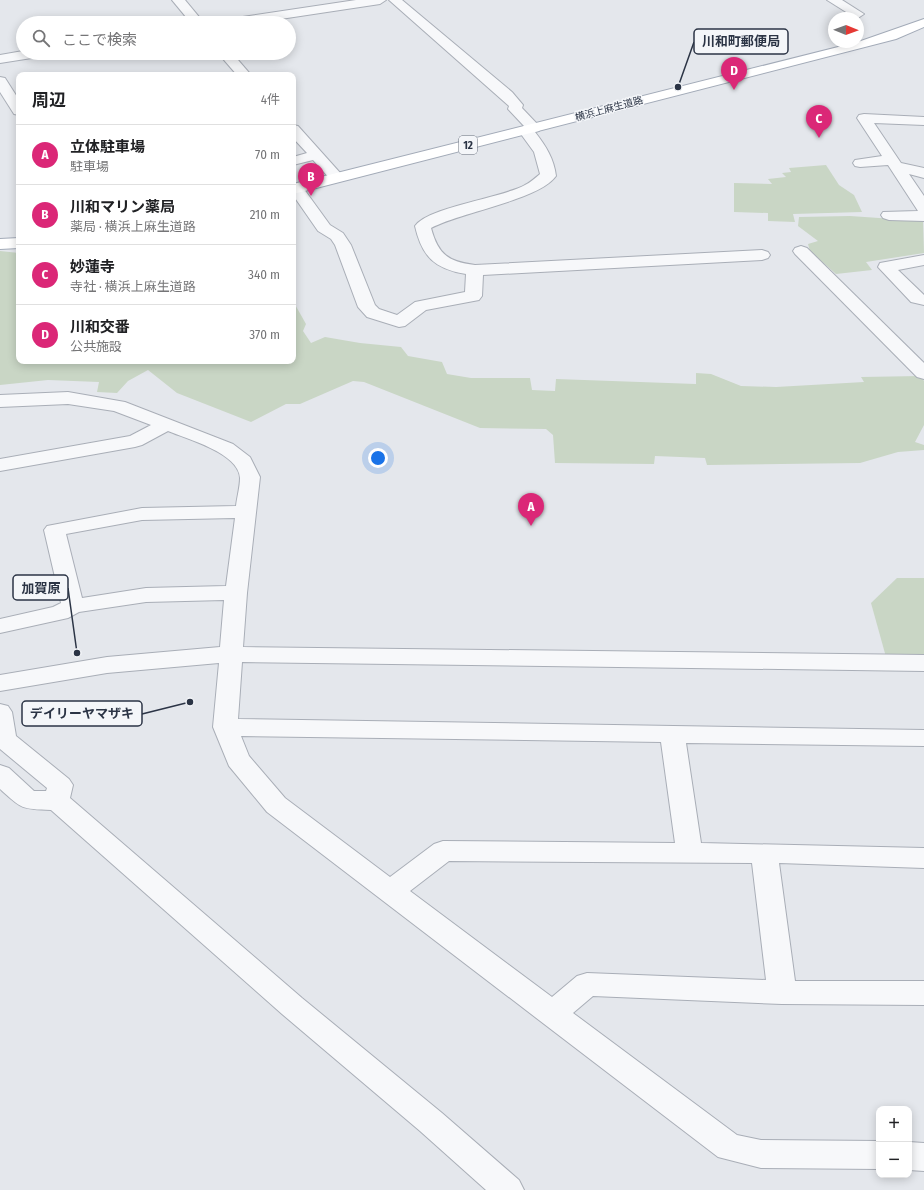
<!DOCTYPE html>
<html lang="ja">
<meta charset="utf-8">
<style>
body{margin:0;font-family:"Fira Sans Condensed","Noto Sans JP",sans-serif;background:#f2f2f2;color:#202124}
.controls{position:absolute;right:12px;bottom:12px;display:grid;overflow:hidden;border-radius:8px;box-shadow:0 2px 10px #0003}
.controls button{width:36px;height:36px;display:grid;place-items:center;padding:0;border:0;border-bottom:1px solid #e0e0e0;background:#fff;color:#202124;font:20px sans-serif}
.compass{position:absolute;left:828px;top:12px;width:36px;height:36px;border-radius:50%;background:#fff;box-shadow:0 2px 10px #0003;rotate:91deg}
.you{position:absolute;left:378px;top:458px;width:14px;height:14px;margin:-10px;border:3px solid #fff;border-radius:50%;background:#1a73e8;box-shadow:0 0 0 6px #1a73e833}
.badge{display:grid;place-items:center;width:26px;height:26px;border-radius:50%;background:#db2777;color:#fff;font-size:13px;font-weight:700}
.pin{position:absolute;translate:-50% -33px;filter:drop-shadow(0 1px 2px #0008)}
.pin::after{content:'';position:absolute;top:21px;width:14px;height:12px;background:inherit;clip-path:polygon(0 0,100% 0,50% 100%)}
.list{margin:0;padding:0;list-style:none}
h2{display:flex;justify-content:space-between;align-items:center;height:52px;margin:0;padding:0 16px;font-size:17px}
h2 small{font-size:13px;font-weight:400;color:#757577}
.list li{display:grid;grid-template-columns:26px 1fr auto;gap:12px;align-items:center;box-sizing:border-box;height:60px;padding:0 16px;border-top:1px solid #e0e0e0}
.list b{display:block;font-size:15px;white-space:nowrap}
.list p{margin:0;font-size:13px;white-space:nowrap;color:#757577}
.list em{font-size:13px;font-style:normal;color:#757577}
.icon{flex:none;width:22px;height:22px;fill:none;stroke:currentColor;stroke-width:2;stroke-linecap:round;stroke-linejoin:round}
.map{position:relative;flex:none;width:924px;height:1190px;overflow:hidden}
.search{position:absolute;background:#fff;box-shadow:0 2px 10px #0003;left:16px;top:16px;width:280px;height:44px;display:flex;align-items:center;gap:10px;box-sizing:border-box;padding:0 14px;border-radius:22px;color:#757577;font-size:15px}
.panel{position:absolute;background:#fff;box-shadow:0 2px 10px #0003;left:16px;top:72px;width:280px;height:292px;border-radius:8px}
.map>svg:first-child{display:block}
.green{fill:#c9d6c5}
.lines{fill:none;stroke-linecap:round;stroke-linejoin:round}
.minor-casing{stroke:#a9aeb7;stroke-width:2}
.major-casing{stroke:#a3abb8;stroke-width:2}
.minor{fill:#f7f8fa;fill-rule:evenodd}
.major{fill:#fff;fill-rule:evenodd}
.labels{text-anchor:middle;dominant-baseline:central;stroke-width:3;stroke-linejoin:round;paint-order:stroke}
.far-street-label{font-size:10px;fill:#2b3445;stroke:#f4f6f9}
.shield{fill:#f4f6f9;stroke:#676e7b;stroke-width:1}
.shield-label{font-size:11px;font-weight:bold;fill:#2b3445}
.leader{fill:none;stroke:#2b3445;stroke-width:1.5}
.callout-dot{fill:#2b3445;stroke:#f4f6f9;stroke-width:1.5}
.callout{fill:#f4f6f9;stroke:#2b3445;stroke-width:1.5}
.callout-label{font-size:13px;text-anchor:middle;font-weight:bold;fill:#2b3445}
</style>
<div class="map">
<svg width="924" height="1190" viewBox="0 0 924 1190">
<rect width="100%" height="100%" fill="#e4e7ec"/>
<g class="green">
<path d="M 826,165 L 839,185 L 854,195 L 862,212 L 793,214 L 795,222 L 768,221 L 768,213 L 734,212 L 734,183 L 772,184 L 768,179 L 786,177 L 782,173 L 791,172 L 789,168 Z"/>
<path d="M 850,216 L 923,221 L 924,253 L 866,262 L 872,270 L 836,274 L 810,251 L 808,244 L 818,241 L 798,226 L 799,217 Z"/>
<path d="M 0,251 L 19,253 L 19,361 L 293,361 L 293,301 L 306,324 L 303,331 L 311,343 L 325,337 L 360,343 L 401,347 L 408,356 L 442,362 L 447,374 L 471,378 L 530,378 L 532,390 L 555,391 L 556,379 L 696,384 L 696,373 L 711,374 L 741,386 L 776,387 L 864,382 L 861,377 L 920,376 L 924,381 L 924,425 L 915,442 L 924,445 L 924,450 L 898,452 L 860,463 L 707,465 L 705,458 L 655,456 L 654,464 L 555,463 L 553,435 L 546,429 L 480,428 L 364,382 L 353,381 L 300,404 L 286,404 L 251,422 L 177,393 L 148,370 L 128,381 L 117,393 L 97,392 L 99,382 L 48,380 L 0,385 Z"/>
<path d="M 897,578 L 924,578 L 924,658 L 886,657 L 871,603 Z"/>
</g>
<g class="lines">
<defs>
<g id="minor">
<path d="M 172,0 L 185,0 L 204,23 L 191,23 Z"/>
<path d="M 356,0 L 386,0 L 380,4 L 254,23 L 223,23 L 229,19 Z"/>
<path d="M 389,0 L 402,0 L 512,92 L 523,105 L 522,108 L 541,128 L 539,131 L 535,132 C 546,146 554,159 556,176 C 539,200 461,212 431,228 C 438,254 448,262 475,265 L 762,250 L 768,252 L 770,255 L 768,258 L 762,260 L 483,275 L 482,296 L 479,300 L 426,310 L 405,326 L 399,327 L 367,317 L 358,307 L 335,245 L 331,239 L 318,231 L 293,195 L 293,184 L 301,185 L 330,225 L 343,233 L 351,245 L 375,305 L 379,309 L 397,315 L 415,302 L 465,292 L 466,274 C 435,269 422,257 415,226 C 428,207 502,198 525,185 C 530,183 535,178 540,174 L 534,152 L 518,130 L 524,126 L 508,109 L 509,106 Z"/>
<path d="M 827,0 L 842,0 L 864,14 L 858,18 L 854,17 Z"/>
<path d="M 23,51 L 23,53 L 45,53 L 43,56 L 38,57 L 0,63 L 0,55 Z"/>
<path d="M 218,53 L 232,53 L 251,75 L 237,75 Z"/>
<path d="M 0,77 L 5,78 L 19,100 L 19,115 L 14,114 L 0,92 Z"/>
<path d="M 864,114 L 924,117 L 924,125 L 874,123 L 901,163 L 924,168 L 924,178 L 909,174 L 924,196 L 924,221 L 889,220 L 883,218 L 881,215 L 883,212 L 918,211 L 888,165 L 860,167 L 855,166 L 853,163 L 855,160 L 882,156 L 857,118 L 859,115 Z"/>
<path d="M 293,125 L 298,126 L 342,175 L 345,178 L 342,181 L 332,181 L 313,160 L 293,165 L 293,157 L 307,153 L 293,138 Z"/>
<path d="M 801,246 L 807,248 L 924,363 L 924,379 L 917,377 L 795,254 L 793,251 L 795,248 Z"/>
<path d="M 924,255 L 924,265 L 898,270 L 924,295 L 924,305 L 911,302 L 878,267 L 880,263 Z"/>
<path d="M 68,392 L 125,402 L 233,444 L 250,457 L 260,477 L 247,593 L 243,647 L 924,655 L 924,671 L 242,662 L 238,719 L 924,730 L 924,746 L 686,743 L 701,843 L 924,848 L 924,868 L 779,863 L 795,981 L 924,981 L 924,1005 L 782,1004 L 593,996 L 573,1013 L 737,1135 L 761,1140 L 879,1141 L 879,1169 L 761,1168 L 718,1157 L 267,812 L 229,766 L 213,727 L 219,663 L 107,673 L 0,691 L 0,675 L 107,657 L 220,647 L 224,600 L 146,602 L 79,612 L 68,618 L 0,633 L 0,619 L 53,607 L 61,603 L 44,530 L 47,526 L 142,508 L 236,506 C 237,497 240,487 240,478 C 239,453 187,439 168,431 L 142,445 L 135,447 L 0,471 L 0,459 L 130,436 L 151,425 L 114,411 L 68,404 L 0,407 L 0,395 ZM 235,518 L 226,586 L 146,588 L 82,598 L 66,534 L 142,520 ZM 241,736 L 661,742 L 675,843 L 443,841 L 434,844 L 390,877 L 285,798 L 249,756 ZM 449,861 L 752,863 L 766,980 L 587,973 L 577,976 L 552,997 L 410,891 Z"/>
<path d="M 0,704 L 8,706 L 12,712 L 16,736 L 69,779 L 73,785 L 70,798 L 302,998 L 442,1113 L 519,1180 L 524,1190 L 486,1190 L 420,1131 L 282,1014 L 51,810 C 21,809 22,809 0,789 L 0,765 L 9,768 L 34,791 L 46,791 L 47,788 L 0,749 Z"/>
<path d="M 909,1142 L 924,1143 L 924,1171 L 909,1170 Z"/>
</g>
<g id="major">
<path d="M 924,19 L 924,27 L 896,39 L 293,194 L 293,184 L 858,42 Z"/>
<path d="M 19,238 L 19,248 L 0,249 L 0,239 Z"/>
</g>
</defs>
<use href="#minor" class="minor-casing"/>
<use href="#major" class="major-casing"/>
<use href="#minor" class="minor"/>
<use href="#major" class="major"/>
</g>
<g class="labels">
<g class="far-street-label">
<text transform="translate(609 109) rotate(-15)">横浜上麻生道路</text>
</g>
<rect class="shield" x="459" y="136" width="18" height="18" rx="3"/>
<g class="shield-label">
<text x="468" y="145">12</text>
</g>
</g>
<path class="leader" d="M678 87L694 42M77 653L68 588M190 702L142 714"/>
<g class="callout-dot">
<circle cx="678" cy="87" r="4"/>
<circle cx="77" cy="653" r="4"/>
<circle cx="190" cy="702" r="4"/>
</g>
<g class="callout">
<rect x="694" y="29" width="94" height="25" rx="4"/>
<rect x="13" y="575" width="55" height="25" rx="4"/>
<rect x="22" y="701" width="120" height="25" rx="4"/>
</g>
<g class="callout-label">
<text x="741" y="46">川和町郵便局</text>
<text x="41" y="593">加賀原</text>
<text x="82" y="718">デイリーヤマザキ</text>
</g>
</svg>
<div class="controls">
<button>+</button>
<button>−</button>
</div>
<svg class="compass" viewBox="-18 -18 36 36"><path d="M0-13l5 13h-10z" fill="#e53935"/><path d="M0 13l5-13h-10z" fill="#757577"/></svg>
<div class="you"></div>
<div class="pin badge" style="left:531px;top:526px">A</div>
<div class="pin badge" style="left:311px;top:196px">B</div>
<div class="pin badge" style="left:819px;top:138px">C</div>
<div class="pin badge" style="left:734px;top:90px">D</div>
<div class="search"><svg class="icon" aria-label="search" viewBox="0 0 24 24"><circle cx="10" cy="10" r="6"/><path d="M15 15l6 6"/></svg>ここで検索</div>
<section class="panel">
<h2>周辺<small>4件</small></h2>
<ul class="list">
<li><span class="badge">A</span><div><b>立体駐車場</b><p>駐車場</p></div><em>70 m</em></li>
<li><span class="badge">B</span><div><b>川和マリン薬局</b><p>薬局 · 横浜上麻生道路</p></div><em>210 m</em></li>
<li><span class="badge">C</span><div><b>妙蓮寺</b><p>寺社 · 横浜上麻生道路</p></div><em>340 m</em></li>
<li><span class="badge">D</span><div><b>川和交番</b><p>公共施設</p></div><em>370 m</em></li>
</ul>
</section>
</div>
